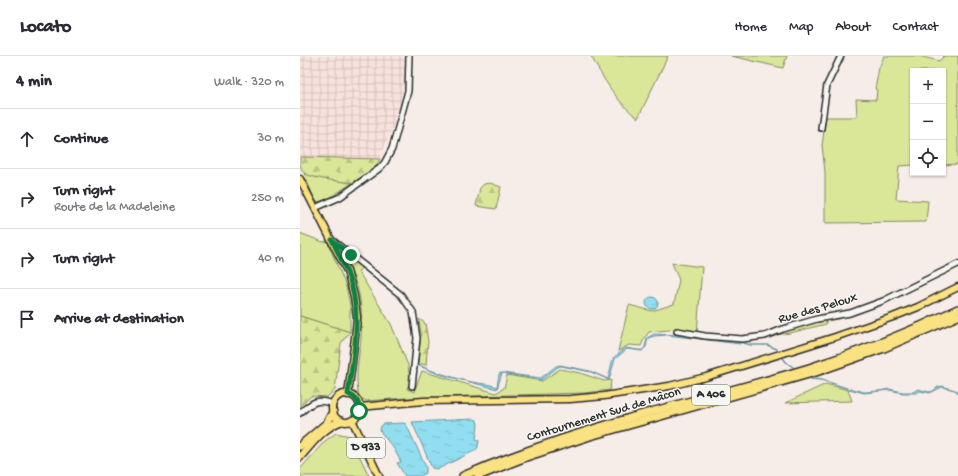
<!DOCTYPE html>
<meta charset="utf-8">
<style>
body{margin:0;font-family:"Gochi Hand",sans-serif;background:#f7f7f7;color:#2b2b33}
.controls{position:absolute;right:12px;top:12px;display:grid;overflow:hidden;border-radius:0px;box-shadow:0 1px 3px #0004}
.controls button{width:36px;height:36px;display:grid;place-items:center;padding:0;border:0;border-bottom:1px solid #e1e1e2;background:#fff;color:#2b2b33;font:20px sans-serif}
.stop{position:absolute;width:12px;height:12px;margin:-9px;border:3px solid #0b8043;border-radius:50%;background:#fff}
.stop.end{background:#0b8043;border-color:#fff;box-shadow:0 1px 4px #0008}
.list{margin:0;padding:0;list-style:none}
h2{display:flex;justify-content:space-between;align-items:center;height:52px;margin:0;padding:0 16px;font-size:17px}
h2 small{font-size:13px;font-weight:400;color:#7c7c81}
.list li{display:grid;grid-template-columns:26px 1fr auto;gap:12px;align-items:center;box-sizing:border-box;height:60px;padding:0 16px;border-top:1px solid #e1e1e2}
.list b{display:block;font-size:15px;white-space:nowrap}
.list p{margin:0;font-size:13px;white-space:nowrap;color:#7c7c81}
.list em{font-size:13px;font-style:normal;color:#7c7c81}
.icon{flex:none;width:22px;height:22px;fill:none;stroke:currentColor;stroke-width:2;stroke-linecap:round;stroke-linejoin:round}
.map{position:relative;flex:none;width:658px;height:420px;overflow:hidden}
header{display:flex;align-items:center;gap:24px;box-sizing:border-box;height:56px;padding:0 20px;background:#fff;border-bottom:1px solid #e1e1e2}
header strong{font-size:19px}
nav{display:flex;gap:22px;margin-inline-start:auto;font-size:14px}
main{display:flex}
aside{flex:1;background:#fff}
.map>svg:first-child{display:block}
.industrial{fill:url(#industrial-grid)}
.green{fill:#dae698;stroke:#828862}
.forest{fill:url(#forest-firs);stroke:#828862}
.water{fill:url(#water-ripples);stroke:#6896a1}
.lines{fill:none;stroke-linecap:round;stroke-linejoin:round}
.stream{stroke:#6896a1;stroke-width:1.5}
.minor-casing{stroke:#2b2b2b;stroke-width:8}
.major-casing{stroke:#2b2b2b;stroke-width:9}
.highway-casing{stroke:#2b2b2b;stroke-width:10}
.minor{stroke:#f6f6f2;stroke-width:5}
.major{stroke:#fae181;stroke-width:6}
.highway{stroke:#fae181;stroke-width:7}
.route{stroke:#0b8043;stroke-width:5}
.labels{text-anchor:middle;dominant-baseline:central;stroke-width:3;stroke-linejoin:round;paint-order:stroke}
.shield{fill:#f6f6f2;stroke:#686867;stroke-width:1}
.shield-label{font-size:12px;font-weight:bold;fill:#2b2b2b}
.street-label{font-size:13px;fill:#2b2b2b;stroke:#f6f6f2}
</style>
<header>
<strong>Locato</strong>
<nav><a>Home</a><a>Map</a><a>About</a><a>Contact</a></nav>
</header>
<main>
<aside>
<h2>4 min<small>Walk · 320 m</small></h2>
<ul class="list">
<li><svg class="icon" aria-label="ahead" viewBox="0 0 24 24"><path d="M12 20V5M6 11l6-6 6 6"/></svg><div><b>Continue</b></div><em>30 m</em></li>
<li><svg class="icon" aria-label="right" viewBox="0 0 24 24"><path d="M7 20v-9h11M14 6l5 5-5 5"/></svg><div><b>Turn right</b><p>Route de la Madeleine</p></div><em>250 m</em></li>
<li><svg class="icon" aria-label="right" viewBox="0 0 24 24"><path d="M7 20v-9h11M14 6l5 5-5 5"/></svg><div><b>Turn right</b></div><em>40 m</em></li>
<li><svg class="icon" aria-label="arrive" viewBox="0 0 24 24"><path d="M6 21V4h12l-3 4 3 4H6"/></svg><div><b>Arrive at destination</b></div></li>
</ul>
</aside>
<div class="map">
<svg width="658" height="420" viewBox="0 0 658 420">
<defs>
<pattern id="industrial-grid" width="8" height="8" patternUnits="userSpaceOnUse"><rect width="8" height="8" fill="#f8e2dd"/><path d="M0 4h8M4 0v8" fill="none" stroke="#d5c2be"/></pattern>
<pattern id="forest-firs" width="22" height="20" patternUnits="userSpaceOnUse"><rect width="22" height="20" fill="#dae698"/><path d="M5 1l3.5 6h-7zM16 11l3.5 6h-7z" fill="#bbc583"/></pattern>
<pattern id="water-ripples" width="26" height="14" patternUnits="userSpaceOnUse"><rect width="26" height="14" fill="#91def0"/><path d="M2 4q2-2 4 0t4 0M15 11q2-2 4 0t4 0" fill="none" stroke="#7dbfce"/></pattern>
</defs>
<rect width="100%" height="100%" fill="#f7ede8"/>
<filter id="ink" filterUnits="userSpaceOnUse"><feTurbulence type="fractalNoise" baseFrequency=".025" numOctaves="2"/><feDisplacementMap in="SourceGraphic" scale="8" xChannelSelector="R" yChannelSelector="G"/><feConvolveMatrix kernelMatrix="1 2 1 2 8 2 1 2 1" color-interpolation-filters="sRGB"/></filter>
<g filter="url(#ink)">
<path class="industrial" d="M 0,0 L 106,0 L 105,29 L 100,52 L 80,103 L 0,101 Z"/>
<g class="green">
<path d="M 291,0 L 368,0 L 338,62 C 317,47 303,22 291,0 Z"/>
<path d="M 431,0 L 487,0 L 483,12 Z"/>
<path d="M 584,0 L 619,0 L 639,5 L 644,0 L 658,0 L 658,108 L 643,109 L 643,15 L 613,15 L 613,109 L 599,110 L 596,143 L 628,145 L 626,166 L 525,167 L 525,116 L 522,89 L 526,61 L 557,61 L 556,43 L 576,44 L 577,34 L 575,33 L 579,12 Z"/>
<path d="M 4,117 L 12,120 L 52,127 L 28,143 L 17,146 L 13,140 Z"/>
<path d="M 0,177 L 23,186 L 27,185 L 46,230 L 50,249 L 50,276 L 0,260 Z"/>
<path d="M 41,194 L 63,211 L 58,215 L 91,268 L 108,309 L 110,325 L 107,333 L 114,336 L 122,315 L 196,337 L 204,332 L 207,319 L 242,325 L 260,313 L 280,317 L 304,325 L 311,324 L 310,334 L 284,337 L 105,342 L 66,345 L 59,341 C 54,321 59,302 61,283 C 62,266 62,247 57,230 C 53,218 46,206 41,194 Z"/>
<path d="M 372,207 L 402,211 L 397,278 L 377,273 L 349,276 L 344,283 L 341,290 L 329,289 L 318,295 L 329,249 L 352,255 L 374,248 L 379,224 Z"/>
<path d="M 525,263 L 526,268 L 490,277 L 474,279 L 483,275 Z"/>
<path d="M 526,328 L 548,334 L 552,345 L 485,347 Z"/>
<path d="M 36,377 L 50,380 L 69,420 L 0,420 L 0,413 L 25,385 Z"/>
</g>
<g class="forest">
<path d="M 0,101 L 80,103 L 75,112 L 52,127 C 41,125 10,123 3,116 C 0,111 0,106 0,101 Z"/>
<path d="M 190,127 L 201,131 L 196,153 L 176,150 L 180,132 L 184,128 Z"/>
<path d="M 0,260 L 50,276 L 41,287 L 35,334 L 27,341 L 11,340 L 0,350 Z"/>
<path d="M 119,263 L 125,267 L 128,285 L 126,309 L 118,307 L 121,278 Z"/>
</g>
<g class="water">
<circle cx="352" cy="247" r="6"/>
<path d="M 354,278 L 383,279 L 440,286 L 440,288 L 367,279 L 354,280 L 348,282 L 346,291 L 342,295 L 327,293 L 315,303 L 309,324 L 291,316 L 261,310 L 258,311 L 241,324 L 202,317 L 197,333 L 138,318 L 117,309 L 119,309 L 133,315 L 166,325 L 191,329 L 197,331 L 199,318 L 201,317 L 241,322 L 256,310 L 260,309 L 290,315 L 308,323 L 313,302 L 326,292 L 338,294 L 343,294 L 345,291 L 347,282 Z"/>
<path d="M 642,330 L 658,335 L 658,337 L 655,334 L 642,331 L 630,337 L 620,335 L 616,337 L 603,337 L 589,334 L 564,337 L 549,333 L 550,332 L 564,336 L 579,335 L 589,333 L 603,336 L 613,336 L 618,333 L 629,336 L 633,335 L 638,331 Z"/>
<path d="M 174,363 L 177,364 L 178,369 L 176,383 L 179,384 L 178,391 L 176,394 L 140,412 L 136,413 L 132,412 L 112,366 Z"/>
<path d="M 103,367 L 106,368 L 126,411 L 126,417 L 121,420 L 105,420 L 97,407 L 101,406 L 94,393 L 80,375 L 81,370 L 84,368 Z"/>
</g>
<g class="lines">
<g class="stream">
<path d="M 440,286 L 451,289 L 467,289 L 477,293"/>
<path d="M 483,302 L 487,307 L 493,311"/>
<path d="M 511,323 L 522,324 L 549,333"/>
</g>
<defs>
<g id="minor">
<path d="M 521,72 L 527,29 L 541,0"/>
<path d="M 15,152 L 40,141 L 80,112 L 85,106 L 92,93 L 108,35 L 109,0"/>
<path d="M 32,184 L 101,239 L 113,256 L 117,282 L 112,330"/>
<path d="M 377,275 L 405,280 L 442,283 L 465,280 L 483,273 L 517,263 L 550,257 L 583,245 L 658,208"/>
<path d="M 0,357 C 12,346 17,342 33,348"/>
</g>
<g id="major">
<path d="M 0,123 L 47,215 L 54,240 L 57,261 L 56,273 L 48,339"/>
<circle cx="46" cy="352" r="14"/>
<path d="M 60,351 L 123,345 L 270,343 L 304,340 L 369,330 L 406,321 L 535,281 L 593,261 L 618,251 L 658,231"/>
<path d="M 52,364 L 79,420"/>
</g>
<g id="highway">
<path d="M 0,390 L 27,367 L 33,356"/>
<path d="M 0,401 C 12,387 24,371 41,365"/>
<path d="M 163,420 C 215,398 268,380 323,364 C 384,346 447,331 509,312 C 560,296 610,276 658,253"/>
<path d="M 178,420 L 226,401 L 290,380 L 516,316 L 584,292 L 658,260"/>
</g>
</defs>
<use href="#minor" class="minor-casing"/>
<use href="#major" class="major-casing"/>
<use href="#highway" class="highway-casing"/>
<use href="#minor" class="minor"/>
<use href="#major" class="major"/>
<use href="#highway" class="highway"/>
</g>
</g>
<g class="lines" filter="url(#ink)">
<path class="route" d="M 51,199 L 32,184 C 41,203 51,221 54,241 C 60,273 52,307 48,338 C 56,341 60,346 59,355"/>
</g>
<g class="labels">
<g class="shield">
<rect x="392" y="329" width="38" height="20" rx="3"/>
<rect x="47" y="382" width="38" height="20" rx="3"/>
</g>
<g class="shield-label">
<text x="411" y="339">A 406</text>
<text x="66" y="392">D 933</text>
</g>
<g class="street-label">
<text transform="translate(518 253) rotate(-16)">Rue des Peloux</text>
<text transform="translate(304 359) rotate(-17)">Contournement Sud de Mâcon</text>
</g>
</g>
</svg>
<div class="controls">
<button>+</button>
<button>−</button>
<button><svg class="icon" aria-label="locate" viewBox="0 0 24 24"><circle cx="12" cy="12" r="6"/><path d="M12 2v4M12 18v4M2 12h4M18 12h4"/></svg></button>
</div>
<div class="stop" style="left:59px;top:355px"></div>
<div class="stop end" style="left:51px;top:199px"></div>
</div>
</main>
